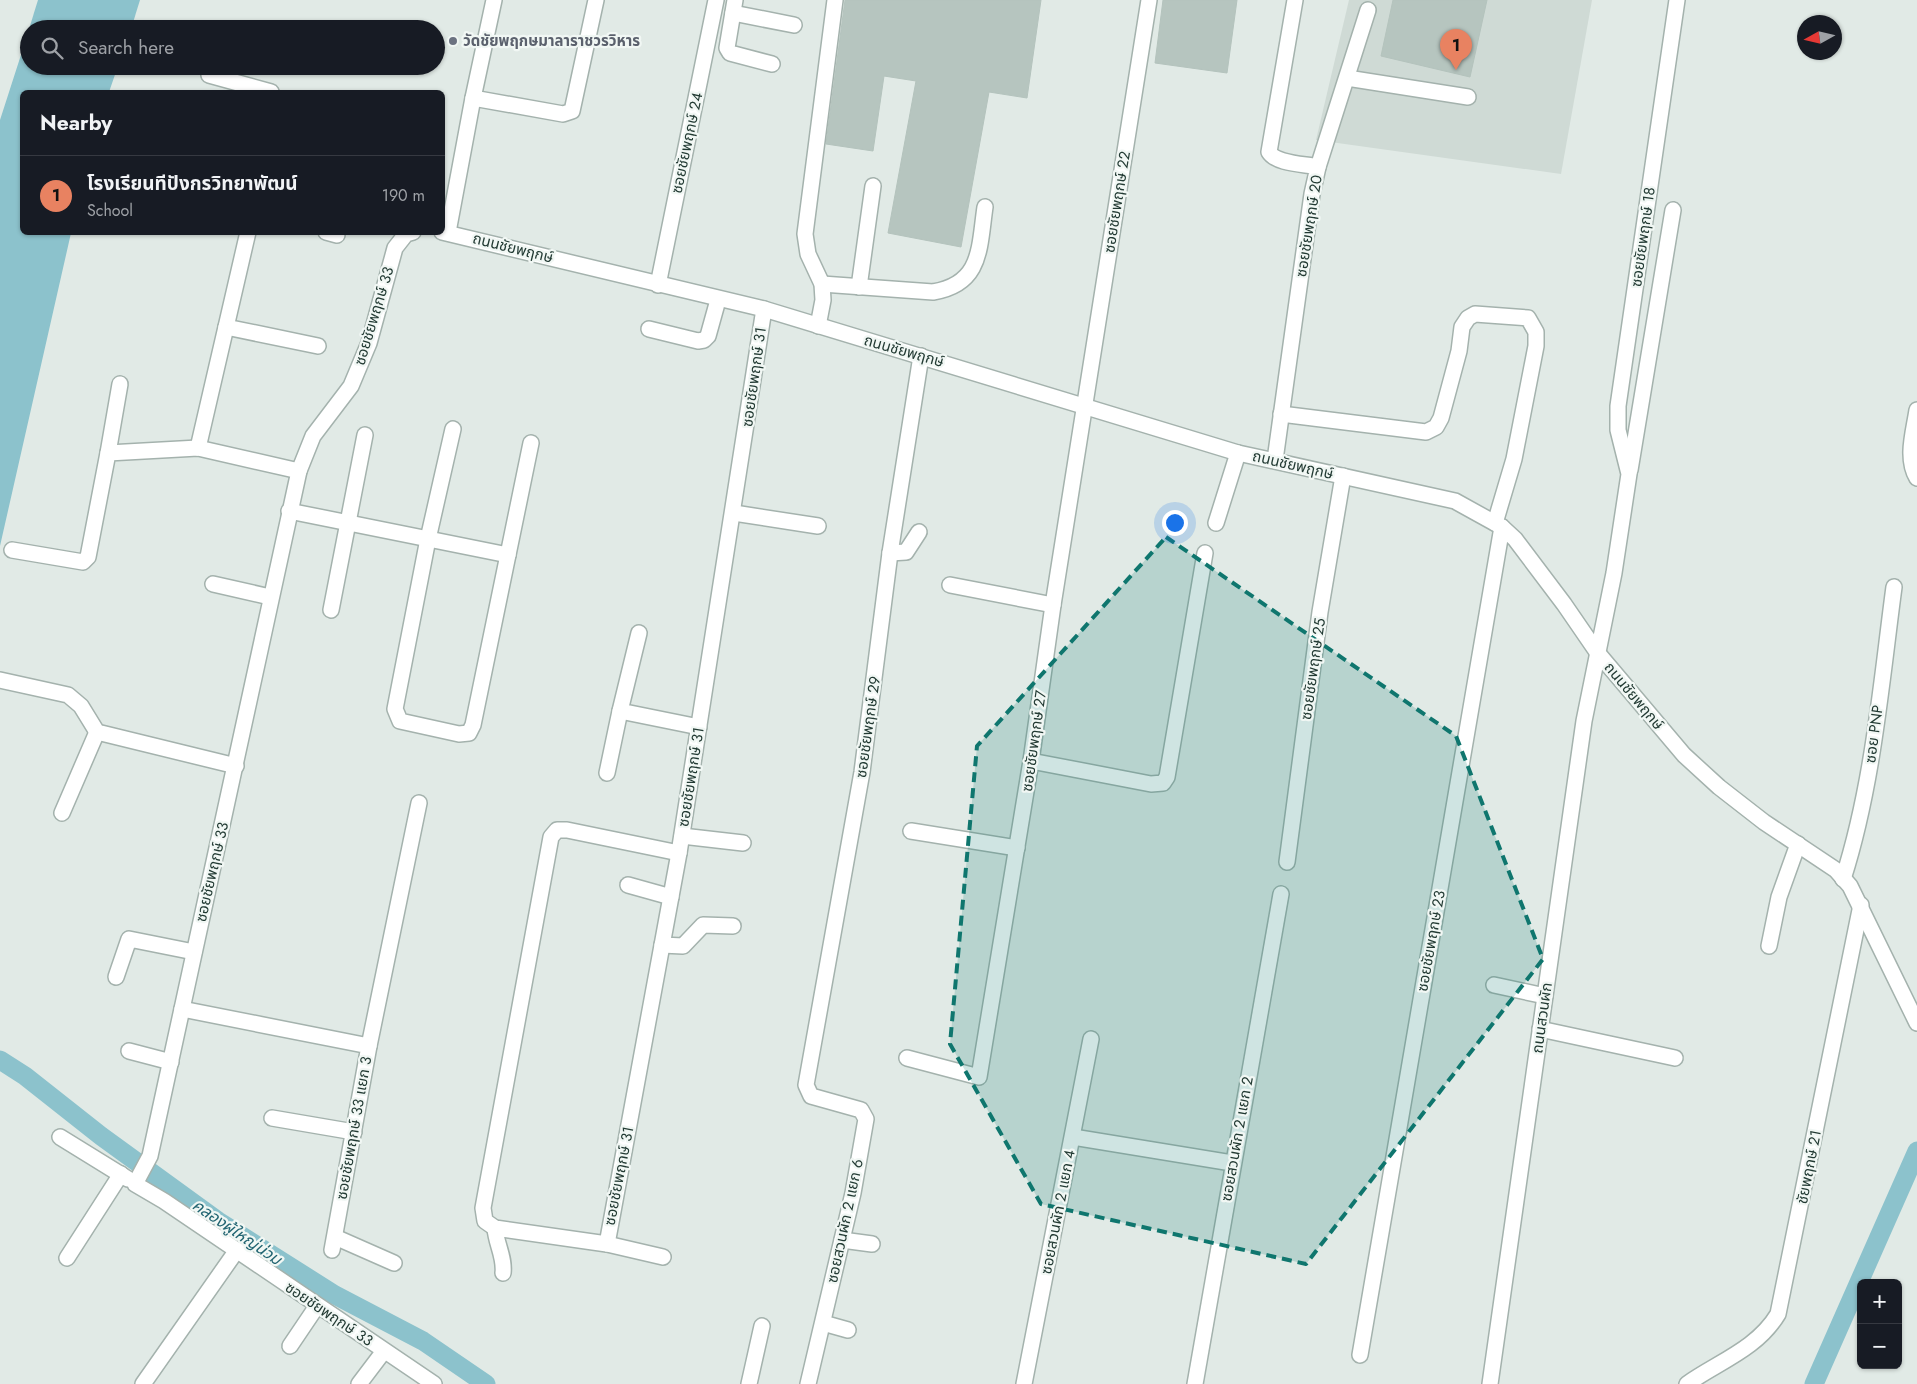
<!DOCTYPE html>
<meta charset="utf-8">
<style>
body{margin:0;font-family:Jost,"Noto Sans Thai",sans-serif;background:#242831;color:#f1f3f6}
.controls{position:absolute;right:15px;bottom:15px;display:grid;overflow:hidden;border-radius:8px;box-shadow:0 1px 4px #0004}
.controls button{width:45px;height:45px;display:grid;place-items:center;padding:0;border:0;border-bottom:1px solid #363941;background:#171b24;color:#f1f3f6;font:25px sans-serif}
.compass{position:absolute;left:1797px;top:15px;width:45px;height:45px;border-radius:50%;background:#171b24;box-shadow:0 1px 4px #0004;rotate:262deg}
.you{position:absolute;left:1174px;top:522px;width:18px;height:18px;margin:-12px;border:4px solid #fff;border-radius:50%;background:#1a73e8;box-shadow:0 0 0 8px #1a73e833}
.badge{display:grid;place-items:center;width:32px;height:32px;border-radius:50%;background:#e88261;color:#111;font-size:16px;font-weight:700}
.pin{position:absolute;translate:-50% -41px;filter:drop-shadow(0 1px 2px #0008)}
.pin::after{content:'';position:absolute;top:26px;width:18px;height:15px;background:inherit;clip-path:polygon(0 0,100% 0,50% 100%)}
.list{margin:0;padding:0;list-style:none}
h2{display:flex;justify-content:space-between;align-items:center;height:65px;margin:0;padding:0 20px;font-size:21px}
h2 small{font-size:16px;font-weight:400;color:#9ea1a6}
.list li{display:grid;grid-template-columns:32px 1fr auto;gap:15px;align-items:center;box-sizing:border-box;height:80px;padding:0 20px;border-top:1px solid #363941}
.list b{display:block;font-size:19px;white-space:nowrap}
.list p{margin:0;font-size:16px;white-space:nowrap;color:#9ea1a6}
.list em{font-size:16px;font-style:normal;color:#9ea1a6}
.icon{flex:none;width:28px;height:28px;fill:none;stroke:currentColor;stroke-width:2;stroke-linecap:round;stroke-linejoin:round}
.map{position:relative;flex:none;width:1917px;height:1384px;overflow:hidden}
.search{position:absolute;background:#171b24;box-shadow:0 1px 4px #0004;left:20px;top:20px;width:425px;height:55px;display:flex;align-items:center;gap:12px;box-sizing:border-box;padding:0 18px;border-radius:28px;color:#9ea1a6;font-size:19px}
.panel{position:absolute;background:#171b24;box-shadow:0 1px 4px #0004;left:20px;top:90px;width:425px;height:145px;border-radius:8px}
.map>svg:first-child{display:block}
.built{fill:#cfdad5}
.water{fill:#8cc2cc}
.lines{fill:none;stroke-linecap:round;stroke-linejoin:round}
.canal{stroke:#8cc2cc;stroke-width:19}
.building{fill:#b6c5bf;stroke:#b4c3bd}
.minor-casing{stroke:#a4b2ad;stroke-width:18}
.minor{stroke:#fff;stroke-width:15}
.marked{fill:#0f766e;fill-opacity:0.2;stroke:#0f766e;stroke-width:4;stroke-dasharray:10 6;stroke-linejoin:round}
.worship-dot{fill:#6b7280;stroke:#f1f7f4;stroke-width:2}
.labels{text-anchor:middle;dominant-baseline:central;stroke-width:4.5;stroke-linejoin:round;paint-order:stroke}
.worship-label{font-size:15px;font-weight:bold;fill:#5b616d;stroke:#f1f7f4;text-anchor:start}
.street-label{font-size:15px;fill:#223a33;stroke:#f1f7f4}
.water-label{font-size:16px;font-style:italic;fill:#216471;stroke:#f1f7f4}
</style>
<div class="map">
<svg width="1917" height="1384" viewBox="0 0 1917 1384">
<rect width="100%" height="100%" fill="#e1eae6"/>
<path class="built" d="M 1349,0 L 1592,0 L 1561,174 L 1316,140 Z"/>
<g class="water">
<path d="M 38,0 L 140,0 L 131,29 L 29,29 Z"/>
<path d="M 29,30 L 29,66 L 118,66 L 109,92 L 22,92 L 22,232 L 71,233 L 0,546 L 0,120 Z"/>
</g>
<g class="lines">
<g class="canal">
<path d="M 0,1060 L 25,1076 L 101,1136 L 218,1221 L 335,1295 L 423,1341 L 486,1384"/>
<path d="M 1814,1384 L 1917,1151"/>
</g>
</g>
<g class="building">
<path d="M 845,0 L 1041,0 L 1027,98 L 989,92 L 961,247 L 888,233 L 916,81 L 884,76 L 873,151 L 826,144 Z"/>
<path d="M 1163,0 L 1237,0 L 1227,73 L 1155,63 Z"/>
<path d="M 1393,0 L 1487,0 L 1470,77 L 1381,56 Z"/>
</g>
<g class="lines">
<defs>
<g id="minor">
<path d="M 735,0 L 727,48 L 730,53 L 772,64"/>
<path d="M 733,13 L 794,25"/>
<path d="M 209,75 L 271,92"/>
<path d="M 1347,78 L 1468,97"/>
<path d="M 473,98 L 563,114 L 572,111 L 596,0"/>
<path d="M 1318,167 L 1368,10"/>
<path d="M 326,232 L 337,235"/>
<path d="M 413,232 L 406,234 L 395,248 L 369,343 L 351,386 L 313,436 L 299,471 L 150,1156 L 135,1184 L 164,1201 L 434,1384"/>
<path d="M 442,232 L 764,309 L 1238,453 L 1455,501 L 1502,527 L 1515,539 L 1564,604 L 1597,652 L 1684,755 L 1719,787 L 1764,822 L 1836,870 L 1850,886 L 1917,1023"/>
<path d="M 448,232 L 473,98 L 494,0"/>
<path d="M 822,284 L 933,292 C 982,284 979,248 985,207"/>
<path d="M 658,285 L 716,0"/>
<path d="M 859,287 L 873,186"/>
<path d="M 818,326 L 823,300 L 822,284 L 808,254 L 805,234 L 835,0"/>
<path d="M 226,327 L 318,346"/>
<path d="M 649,329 L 698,341 L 704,340 L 708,336 L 718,300"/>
<path d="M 1917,410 C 1914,431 1905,458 1917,478"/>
<path d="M 1281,414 L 1426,432 L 1436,427 L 1441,418 L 1459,351 L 1462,327 L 1468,318 L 1475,314 L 1528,318 L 1536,332 L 1536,346 L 1514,459 L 1495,523"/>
<path d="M 453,429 L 428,539 L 395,709 L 400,721 L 459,734 L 469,733 L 473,725 L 531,443"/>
<path d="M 198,448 L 248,232"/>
<path d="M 108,453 L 120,384"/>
<path d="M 1275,460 L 1312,194 L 1318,167 C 1305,164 1276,164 1269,152 L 1295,0"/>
<path d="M 1630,470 L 1673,210"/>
<path d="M 289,511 L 508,555"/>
<path d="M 734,513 L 818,526"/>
<path d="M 1216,523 L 1238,453"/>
<path d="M 12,550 L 83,562 L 88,557 L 108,453 L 198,448 L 299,471"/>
<path d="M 890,553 L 906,552 L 919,532"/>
<path d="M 213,584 L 270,597"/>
<path d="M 950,585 L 1053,605"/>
<path d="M 331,610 L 365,435"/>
<path d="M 639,633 L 620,711 L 699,727"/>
<path d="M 0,680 L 68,695 L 81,706 L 97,732 L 236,766"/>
<path d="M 1031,761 L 1151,784 L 1163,783 L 1167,777 L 1205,553"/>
<path d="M 607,773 L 620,711"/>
<path d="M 62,813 L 97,732"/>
<path d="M 911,831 L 1017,848"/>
<path d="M 682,836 L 743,843"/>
<path d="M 1287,862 L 1320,612 L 1343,476"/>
<path d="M 1843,879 C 1873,785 1881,684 1894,587"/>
<path d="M 628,885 L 671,897"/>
<path d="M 662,945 L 683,946 L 703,925 L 733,926"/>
<path d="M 1769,946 L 1779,897 L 1798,844"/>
<path d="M 116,977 L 129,939 L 194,952"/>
<path d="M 1494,985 L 1545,996"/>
<path d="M 182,1009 L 369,1046 L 332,1250"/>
<path d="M 1540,1029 L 1675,1058"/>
<path d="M 369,1046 L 419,803"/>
<path d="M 129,1051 L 171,1062"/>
<path d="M 907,1058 L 979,1077 L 1031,761 L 1053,605 L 1149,0"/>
<path d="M 272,1118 L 354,1132"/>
<path d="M 60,1137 L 128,1179"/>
<path d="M 1073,1137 L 1232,1163"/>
<path d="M 495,1228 C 496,1244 505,1257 503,1273"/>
<path d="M 335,1237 L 394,1263"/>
<path d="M 842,1240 L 872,1244"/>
<path d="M 607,1244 L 679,853 L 764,309"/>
<path d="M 663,1257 L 607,1244 L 495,1228 L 485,1221 L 483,1208 L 551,837 L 557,830 L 567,830 L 679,853"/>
<path d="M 67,1258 L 121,1174"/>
<path d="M 823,1323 L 848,1330"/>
<path d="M 290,1346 L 317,1306"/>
<path d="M 1360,1355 L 1502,527"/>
<path d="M 143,1384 L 237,1250"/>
<path d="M 359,1384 L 384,1351"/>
<path d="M 749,1384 L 762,1326"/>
<path d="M 808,1384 L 853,1193 L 866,1119 L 861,1110 L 811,1096 L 806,1085 L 862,772 L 890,553 L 921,356"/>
<path d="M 1024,1384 L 1091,1039"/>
<path d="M 1195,1384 L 1281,894"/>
<path d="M 1490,1384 L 1584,721 L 1614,573 L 1629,474 L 1618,430 L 1618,406 L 1677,0"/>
<path d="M 1687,1384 C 1718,1362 1757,1349 1778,1314 L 1861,905"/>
</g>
</defs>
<use href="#minor" class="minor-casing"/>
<use href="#minor" class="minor"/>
</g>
<path class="marked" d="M 1166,537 L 1456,736 L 1543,959 L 1306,1264 L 1041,1204 L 950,1044 L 977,746 Z"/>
<circle class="worship-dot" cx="453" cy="41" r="5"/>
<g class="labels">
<g class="worship-label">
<text x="463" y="41">วัดชัยพฤกษมาลาราชวรวิหาร</text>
</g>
<g class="street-label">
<text transform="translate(687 143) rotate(-78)">ซอยชัยพฤกษ์ 24</text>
<text transform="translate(1117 202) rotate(-81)">ซอยชัยพฤกษ์ 22</text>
<text transform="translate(1309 226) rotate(-81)">ซอยชัยพฤกษ์ 20</text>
<text transform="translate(1643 237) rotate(-82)">ซอยชัยพฤกษ์ 18</text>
<text transform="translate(513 248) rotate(14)">ถนนชัยพฤกษ์</text>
<text transform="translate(374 316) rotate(-73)">ซอยชัยพฤกษ์ 33</text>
<text transform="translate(904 351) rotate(16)">ถนนชัยพฤกษ์</text>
<text transform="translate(754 377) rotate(-82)">ซอยชัยพฤกษ์ 31</text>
<text transform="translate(1293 465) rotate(13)">ถนนชัยพฤกษ์</text>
<text transform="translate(1313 669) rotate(-82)">ซอยชัยพฤกษ์ 25</text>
<text transform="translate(1634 696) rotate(50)">ถนนชัยพฤกษ์</text>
<text transform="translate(868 727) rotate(-82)">ซอยชัยพฤกษ์ 29</text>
<text transform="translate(1874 734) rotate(-82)">ซอย PNP</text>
<text transform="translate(1034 741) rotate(-82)">ซอยชัยพฤกษ์ 27</text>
<text transform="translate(691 777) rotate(-81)">ซอยชัยพฤกษ์ 31</text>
<text transform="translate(212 872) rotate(-77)">ซอยชัยพฤกษ์ 33</text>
<text transform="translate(1431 941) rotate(-80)">ซอยชัยพฤกษ์ 23</text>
<text transform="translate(1542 1018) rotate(-82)">ถนนสวนผัก</text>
<text transform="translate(354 1128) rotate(-80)">ซอยชัยพฤกษ์ 33 แยก 3</text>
<text transform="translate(1237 1139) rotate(-80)">ซอยสวนผัก 2 แยก 2</text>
<text transform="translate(1809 1167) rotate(-79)">ชัยพฤกษ์ 21</text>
<text transform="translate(619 1176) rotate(-79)">ซอยชัยพฤกษ์ 31</text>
<text transform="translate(1058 1212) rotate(-79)">ซอยสวนผัก 2 แยก 4</text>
<text transform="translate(845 1221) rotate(-78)">ซอยสวนผัก 2 แยก 6</text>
<text transform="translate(329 1314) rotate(34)">ซอยชัยพฤกษ์ 33</text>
</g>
<g class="water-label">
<text transform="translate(237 1232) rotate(34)">คลองผู้ใหญ่น่วม</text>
</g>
</g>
</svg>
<div class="controls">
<button>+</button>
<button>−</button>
</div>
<svg class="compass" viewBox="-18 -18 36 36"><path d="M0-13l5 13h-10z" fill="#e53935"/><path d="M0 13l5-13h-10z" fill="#9ea1a6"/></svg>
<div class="you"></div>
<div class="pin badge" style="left:1456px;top:70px">1</div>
<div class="search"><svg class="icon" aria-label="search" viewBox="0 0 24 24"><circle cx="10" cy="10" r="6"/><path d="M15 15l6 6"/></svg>Search here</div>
<section class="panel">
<h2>Nearby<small></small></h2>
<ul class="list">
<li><span class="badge">1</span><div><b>โรงเรียนทีปังกรวิทยาพัฒน์</b><p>School</p></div><em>190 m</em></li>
</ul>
</section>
</div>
